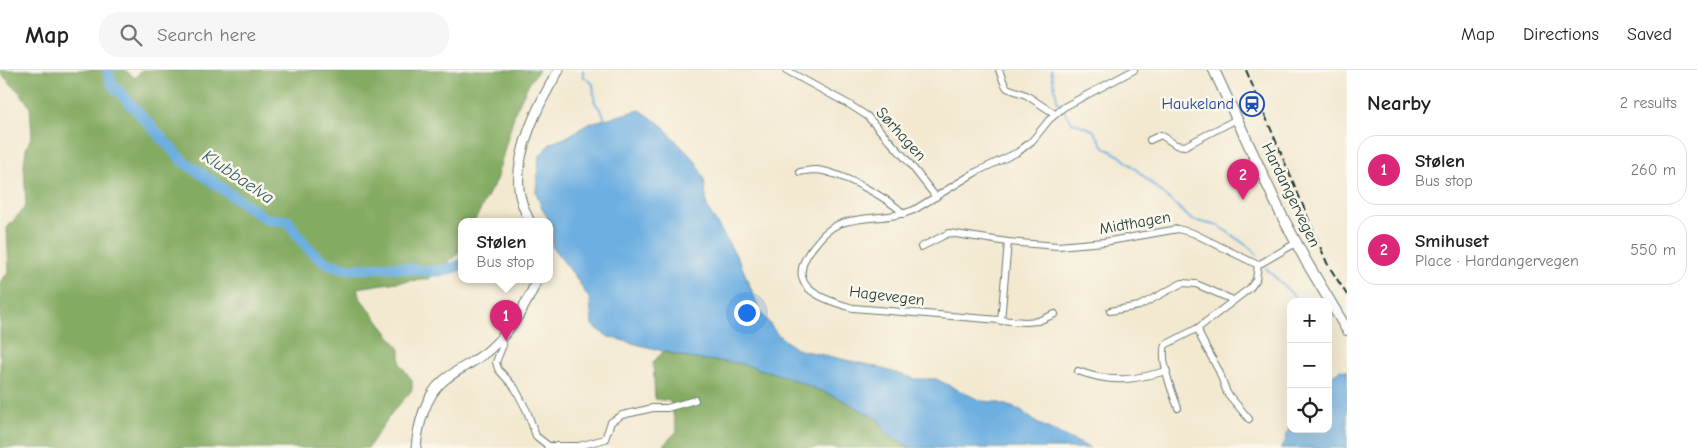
<!DOCTYPE html>
<meta charset="utf-8">
<style>
body{margin:0;font-family:"Comic Neue",sans-serif;background:#f6f6f6;color:#202124}
.controls{position:absolute;right:15px;bottom:15px;display:grid;overflow:hidden;border-radius:10px;box-shadow:0 5px 20px #0002}
.controls button{width:45px;height:45px;display:grid;place-items:center;padding:0;border:0;border-bottom:1px solid #e0e0e0;background:#fff;color:#202124;font:25px sans-serif}
.you{position:absolute;left:746px;top:242px;width:18px;height:18px;margin:-12px;border:4px solid #fff;border-radius:50%;background:#1a73e8;box-shadow:0 0 0 8px #1a73e833}
.badge{display:grid;place-items:center;width:32px;height:32px;border-radius:50%;background:#db2777;color:#fff;font-size:16px;font-weight:700}
.pin{position:absolute;translate:-50% -41px;filter:drop-shadow(0 1px 2px #0008)}
.pin::after{content:'';position:absolute;top:26px;width:18px;height:15px;background:inherit;clip-path:polygon(0 0,100% 0,50% 100%)}
.popup{position:absolute;left:458px;top:148px;width:95px;height:65px;box-sizing:border-box;display:grid;place-content:center;border-radius:10px;background:#fff;filter:drop-shadow(0 1px 4px #0005);font-size:16px;white-space:nowrap;color:#757577}
.popup b{font-size:19px;color:#202124}
.popup::after{content:'';position:absolute;left:50%;top:100%;margin-left:-10px;border:10px solid transparent;border-top-color:#fff}
.list{margin:0;padding:0;list-style:none}
h2{display:flex;justify-content:space-between;align-items:center;height:65px;margin:0;padding:0 20px;font-size:21px}
h2 small{font-size:16px;font-weight:400;color:#757577}
.list li{display:grid;grid-template-columns:32px 1fr auto;gap:15px;align-items:center;box-sizing:border-box;height:70px;margin:0 10px 10px;padding:0 10px;border:1px solid #e0e0e0;border-radius:20px}
.list b{display:block;font-size:19px;white-space:nowrap}
.list p{margin:0;font-size:16px;white-space:nowrap;color:#757577}
.list em{font-size:16px;font-style:normal;color:#757577}
.icon{flex:none;width:28px;height:28px;fill:none;stroke:currentColor;stroke-width:2;stroke-linecap:round;stroke-linejoin:round}
.map{position:relative;flex:none;width:1347px;height:378px;overflow:hidden}
header{display:flex;align-items:center;gap:30px;box-sizing:border-box;height:70px;padding:0 25px;background:#fff;border-bottom:1px solid #e0e0e0}
header strong{font-size:24px}
nav{display:flex;gap:28px;margin-inline-start:auto;font-size:18px}
.search{width:350px;height:45px;background:#f6f6f6;display:flex;align-items:center;gap:12px;box-sizing:border-box;padding:0 18px;border-radius:20px;color:#757577;font-size:19px}
main{display:flex}
aside{flex:1;background:#fff}
.map>svg:first-child{display:block}
.forest{fill:#84ab62;stroke:#52744b}
.water{fill:#6dafe1;stroke:#46768a}
.lines{fill:none;stroke-linecap:round;stroke-linejoin:round}
.stream{stroke:#6dafe1;stroke-width:2}
.river{stroke:#6dafe1;stroke-width:11}
.minor-casing{stroke:#69796b;stroke-width:8}
.secondary-casing{stroke:#69796b;stroke-width:11}
.primary-casing{stroke:#69796b;stroke-width:12}
.minor{stroke:#fff;stroke-width:6}
.secondary{stroke:#fff;stroke-width:9}
.primary{stroke:#fff;stroke-width:10}
.rail{stroke:#1f3d34;stroke-width:2;stroke-dasharray:8 4;stroke-linecap:butt}
.labels{text-anchor:middle;dominant-baseline:central;stroke-width:5;stroke-linejoin:round;paint-order:stroke}
.transit-label{font-size:16px;fill:#164399;stroke:#fbf7ec;text-anchor:end}
.street-label{font-size:16px;fill:#1f3d34;stroke:#fbf7ec}
.water-label{font-size:18px;font-style:italic;fill:#365f68;stroke:#fbf7ec}
</style>
<header>
<strong>Map</strong>
<div class="search"><svg class="icon" aria-label="search" viewBox="0 0 24 24"><circle cx="10" cy="10" r="6"/><path d="M15 15l6 6"/></svg>Search here</div>
<nav><a>Map</a><a>Directions</a><a>Saved</a></nav>
</header>
<main>
<div class="map">
<svg width="1347" height="378" viewBox="0 0 1347 378">
<rect width="100%" height="100%" fill="#fbf7ec"/>
<filter id="ink" filterUnits="userSpaceOnUse"><feTurbulence type="fractalNoise" baseFrequency=".02" numOctaves="2"/><feDisplacementMap in="SourceGraphic" scale="10" xChannelSelector="R" yChannelSelector="G"/><feConvolveMatrix kernelMatrix="1 2 1 2 8 2 1 2 1" color-interpolation-filters="sRGB"/></filter>
<filter id="wash" filterUnits="userSpaceOnUse"><feTurbulence type="fractalNoise" baseFrequency=".0096" numOctaves="4" result="noise"/><feDisplacementMap in="SourceGraphic" scale="20" xChannelSelector="R" yChannelSelector="G"/><feGaussianBlur stdDeviation="1.12" result="paint"/><feColorMatrix in="noise" values="0 0 0 0 0 0 0 0 0 0 0 0 0 0 0 0 0 1.4 0 .05"/><feComposite in="paint" operator="in"/></filter>
<g filter="url(#wash)">
<rect width="100%" height="100%" fill="#f3e9d1"/>
<g class="forest">
<path d="M 0,0 L 125,0 L 135,8 L 142,0 L 539,0 L 529,13 L 515,42 L 496,110 L 474,152 L 462,152 L 462,175 L 457,185 L 429,209 L 397,212 L 357,218 L 361,229 L 400,279 L 400,294 L 412,310 L 412,320 L 390,345 L 368,378 L 0,378 L 0,212 L 9,202 L 7,158 L 26,136 L 24,95 L 26,79 L 32,65 L 30,37 L 21,24 L 0,3 Z"/>
<path d="M 663,282 L 694,289 L 738,293 L 784,306 L 841,329 L 879,350 L 886,363 L 911,378 L 661,378 L 677,361 L 670,331 L 655,329 L 653,292 Z"/>
</g>
<g class="water">
<path d="M 640,40 L 659,53 L 696,92 L 704,109 L 707,137 L 740,192 L 760,241 L 777,264 L 796,279 L 873,296 L 916,309 L 936,309 L 981,331 L 996,332 L 1021,340 L 1037,353 L 1090,378 L 911,378 L 886,363 L 879,350 L 841,329 L 784,306 L 738,293 L 694,289 L 609,267 L 592,255 L 590,230 L 575,206 L 552,177 L 553,155 L 550,156 L 550,152 L 547,152 L 548,148 L 542,139 L 536,122 L 539,87 L 551,73 L 565,68 L 590,53 Z"/>
<path d="M 1340,300 L 1347,301 L 1347,378 L 1280,378 L 1285,372 L 1291,350 L 1291,359 L 1328,359 L 1328,308 Z"/>
</g>
<g class="lines">
<g class="stream">
<path d="M 583,0 L 583,6 L 593,14 L 595,33 L 601,40 L 605,49"/>
<path d="M 1051,0 L 1058,33 L 1061,36"/>
<path d="M 1063,40 L 1072,52 L 1093,60 L 1105,78 L 1120,86 L 1140,103 L 1192,150 L 1219,156 L 1253,180 L 1258,186"/>
<path d="M 1266,198 L 1295,227 L 1295,232"/>
</g>
<path class="river" d="M 108,0 L 111,13 L 184,92 L 266,149 L 288,151 C 297,166 313,187 330,194 C 353,203 368,197 391,197 C 406,197 426,203 440,201 C 448,200 456,197 462,194"/>
</g>
</g>
<g filter="url(#ink)">
<g class="lines">
<defs>
<g id="minor">
<path d="M 786,0 L 850,35 L 867,46 L 907,90 L 936,127"/>
<path d="M 999,0 L 1004,13 L 1007,18 L 1026,25 L 1055,44"/>
<path d="M 1150,70 L 1161,65 L 1176,75 L 1185,76 L 1237,49"/>
<path d="M 800,102 C 806,101 810,100 816,100 C 840,102 887,127 904,144"/>
<path d="M 921,177 L 949,163 L 1008,172 L 1058,176 L 1104,172 L 1178,159 L 1193,163 L 1258,195"/>
<path d="M 1110,241 L 1139,236 L 1182,213 L 1196,214 L 1233,230"/>
<path d="M 1055,244 L 1038,251 L 1025,252 L 853,238 C 820,229 782,216 813,177 C 821,167 827,159 839,154 C 863,145 890,150 914,140 L 976,102 L 1018,82 L 1032,71 L 1049,50 L 1064,37 L 1134,0"/>
<path d="M 1001,251 L 1008,172"/>
<path d="M 1198,258 L 1201,268 L 1219,301 L 1227,323 L 1249,349"/>
<path d="M 500,269 L 503,275 L 496,292 L 498,299 L 515,318 L 527,341 L 536,366 L 550,377"/>
<path d="M 1078,301 C 1113,314 1132,310 1167,301"/>
<path d="M 1178,338 C 1172,322 1160,291 1165,275 L 1198,258 L 1250,218 L 1256,210 L 1258,195 L 1296,173"/>
<path d="M 547,376 L 579,376 L 605,369 L 611,352 L 622,345 L 653,338 L 667,338 L 695,330"/>
</g>
<g id="secondary">
<path d="M 530,152 C 525,142 520,131 519,119 C 515,81 539,32 559,0"/>
<path d="M 416,378 C 418,356 425,326 443,311 C 457,299 476,292 490,279 C 511,260 526,236 537,210"/>
</g>
<path id="primary" d="M 1214,0 L 1281,144 L 1306,191 L 1347,260"/>
</defs>
<use href="#minor" class="minor-casing"/>
<use href="#secondary" class="secondary-casing"/>
<use href="#primary" class="primary-casing"/>
<use href="#minor" class="minor"/>
<use href="#secondary" class="secondary"/>
<use href="#primary" class="primary"/>
<path class="rail" d="M 1246,0 L 1327,193 L 1347,225"/>
</g>
</g>
<defs>
<symbol id="station-ring" viewBox="-11 -11 22 22"><circle r="9.5" fill="#fbf7ec" stroke="#1a4fb4" stroke-width="1.5"/><path d="M-3-6H3Q5-6 5-4V2Q5 4 3 4L4.5 6H3L1.5 4h-3L-3 6H-4.5L-3 4Q-5 4-5 2V-4Q-5-6-3-6ZM-3.5-4v3h7v-3ZM-3.5 1v1.5H-2V1ZM2 1v1.5H3.5V1Z" fill="#1a4fb4"/></symbol>
</defs>
<g fill-rule="evenodd">
<use href="#station-ring" x="1238" y="20" width="28" height="28"/>
</g>
<g class="labels">
<g class="transit-label">
<text x="1234" y="34">Haukeland</text>
</g>
<g class="street-label">
<text transform="translate(901 64) rotate(48)">Sørhagen</text>
<text transform="translate(1291 125) rotate(64)">Hardangervegen</text>
<text transform="translate(1135 153) rotate(-10)">Midthagen</text>
<text transform="translate(887 226) rotate(7)">Hagevegen</text>
</g>
<g class="water-label">
<text transform="translate(238 107) rotate(34)">Klubbaelva</text>
</g>
</g>
</svg>
<div class="controls">
<button>+</button>
<button>−</button>
<button><svg class="icon" aria-label="locate" viewBox="0 0 24 24"><circle cx="12" cy="12" r="6"/><path d="M12 2v4M12 18v4M2 12h4M18 12h4"/></svg></button>
</div>
<div class="you"></div>
<div class="pin badge" style="left:506px;top:271px">1</div>
<div class="popup"><b>Stølen</b>Bus stop</div>
<div class="pin badge" style="left:1243px;top:130px">2</div>
</div>
<aside>
<h2>Nearby<small>2 results</small></h2>
<ul class="list">
<li><span class="badge">1</span><div><b>Stølen</b><p>Bus stop</p></div><em>260 m</em></li>
<li><span class="badge">2</span><div><b>Smihuset</b><p>Place · Hardangervegen</p></div><em>550 m</em></li>
</ul>
</aside>
</main>
